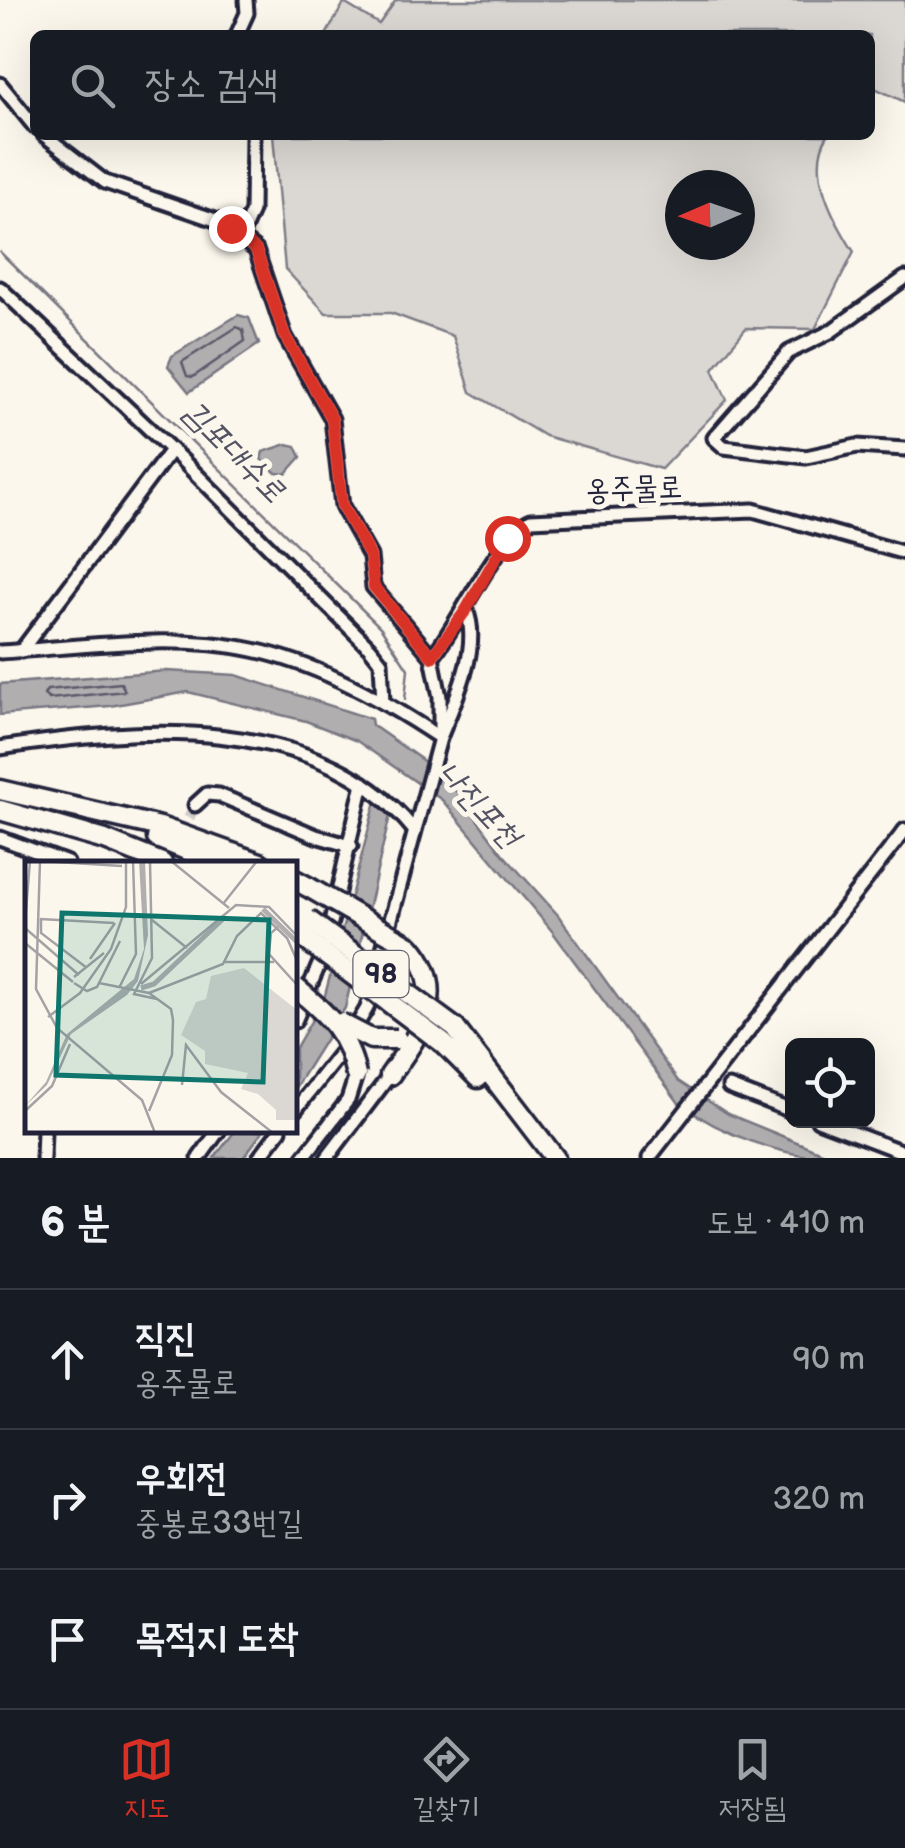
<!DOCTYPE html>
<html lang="ko">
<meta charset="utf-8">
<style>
body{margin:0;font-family:"Balsamiq Sans","Poor Story",sans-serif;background:#20242c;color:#f1f3f6}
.controls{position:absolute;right:30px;bottom:30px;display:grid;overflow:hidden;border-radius:15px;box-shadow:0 10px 40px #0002}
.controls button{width:90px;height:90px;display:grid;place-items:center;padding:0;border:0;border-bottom:2px solid #363941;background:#171b24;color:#f1f3f6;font:50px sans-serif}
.compass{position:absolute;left:665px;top:170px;width:90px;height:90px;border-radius:50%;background:#171b24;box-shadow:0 10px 40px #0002;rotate:268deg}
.stop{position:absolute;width:30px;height:30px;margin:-22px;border:8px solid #d93025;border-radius:50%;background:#fff}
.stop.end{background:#d93025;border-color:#fff;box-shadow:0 2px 10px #0008}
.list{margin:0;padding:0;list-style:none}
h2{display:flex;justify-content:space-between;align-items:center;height:130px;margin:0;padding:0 40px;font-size:42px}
h2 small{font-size:32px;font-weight:400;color:#9ea1a6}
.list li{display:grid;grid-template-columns:65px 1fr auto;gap:30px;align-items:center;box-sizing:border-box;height:140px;padding:0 40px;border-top:2px solid #363941}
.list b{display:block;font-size:38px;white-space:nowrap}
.list p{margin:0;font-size:32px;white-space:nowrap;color:#9ea1a6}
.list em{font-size:32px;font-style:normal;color:#9ea1a6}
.icon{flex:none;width:55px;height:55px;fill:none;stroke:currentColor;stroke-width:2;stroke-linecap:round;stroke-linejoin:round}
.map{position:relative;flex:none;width:905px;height:1158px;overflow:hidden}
.search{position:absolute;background:#171b24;box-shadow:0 10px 40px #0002;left:30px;right:30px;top:30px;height:110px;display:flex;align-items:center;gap:25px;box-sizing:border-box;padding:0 35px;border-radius:15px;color:#9ea1a6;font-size:38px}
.sheet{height:550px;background:#171b24}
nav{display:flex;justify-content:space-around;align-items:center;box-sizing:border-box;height:140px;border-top:2px solid #363941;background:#171b24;font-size:28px;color:#9ea1a6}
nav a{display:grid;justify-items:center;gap:5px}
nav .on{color:#d93025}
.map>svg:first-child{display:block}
.green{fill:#dbd8d3;stroke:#7e7d87;stroke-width:2.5;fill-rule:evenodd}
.water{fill:#b1aeb0;stroke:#787681;stroke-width:2.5}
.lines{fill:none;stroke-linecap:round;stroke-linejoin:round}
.shore{stroke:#5b5a6a;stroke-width:2.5}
.stream{stroke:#787681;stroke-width:2.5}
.minor-tunnel{stroke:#d0ccc9;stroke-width:11;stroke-dasharray:11 5.5;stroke-linecap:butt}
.minor-casing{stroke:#22223b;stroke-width:19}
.highway-casing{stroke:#22223b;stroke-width:25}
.minor{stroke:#fbf7ec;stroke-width:11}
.highway{stroke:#fbf7ec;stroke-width:18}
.highway-bridge-casing{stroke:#22223b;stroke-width:25;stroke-linecap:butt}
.highway-bridge{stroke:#fbf7ec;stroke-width:18}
.route{stroke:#d93025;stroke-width:12}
.labels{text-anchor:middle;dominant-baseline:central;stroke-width:10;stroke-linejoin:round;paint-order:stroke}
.shield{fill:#fbf7ec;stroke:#636270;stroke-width:2.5}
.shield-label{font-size:28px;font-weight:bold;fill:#22223b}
.street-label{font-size:30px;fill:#22223b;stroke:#fbf7ec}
.water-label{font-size:32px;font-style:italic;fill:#545364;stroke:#fbf7ec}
.inset-river{fill:none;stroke:#b1aeb0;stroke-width:5}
.inset-road{fill:none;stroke:#a4a2a5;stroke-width:2.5}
.view{fill:#0f766e;fill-opacity:0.15;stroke:#0f766e;stroke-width:5}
.inset-edge{fill:none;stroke:#22223b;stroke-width:5}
</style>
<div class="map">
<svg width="905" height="1158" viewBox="0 0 905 1158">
<rect width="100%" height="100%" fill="#fbf7ec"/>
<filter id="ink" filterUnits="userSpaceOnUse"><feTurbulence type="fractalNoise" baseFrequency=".01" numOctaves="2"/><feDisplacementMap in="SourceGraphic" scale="20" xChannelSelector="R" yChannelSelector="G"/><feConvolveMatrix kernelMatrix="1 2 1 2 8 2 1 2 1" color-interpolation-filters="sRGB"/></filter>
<g filter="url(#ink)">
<g class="green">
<path d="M 396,0 L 905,0 L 905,102 L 870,86 L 870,35 L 326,35 L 344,3 L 379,24 Z"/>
<path d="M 273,135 L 828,135 C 805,170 835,222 854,252 L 815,329 L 746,328 L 713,369 L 727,400 L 661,469 L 545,436 L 471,392 L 453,336 L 391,313 L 326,313 L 285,269 ZM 680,185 L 740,185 L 740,245 L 680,245 Z"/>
</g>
<g class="water">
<path d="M 238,315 L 249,318 L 259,344 L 189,392 L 168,366 L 172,356 Z"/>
<path d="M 287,444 L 296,446 L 301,457 L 286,474 L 276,473 L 261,459 L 263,452 Z"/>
<path d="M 167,671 L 236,675 L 371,719 L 372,725 L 445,776 L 502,853 L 558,915 L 678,1081 L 728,1114 L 836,1158 C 784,1158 720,1134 679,1103 L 552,931 L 442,800 L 357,741 L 306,721 L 188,692 L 110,706 L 0,715 L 0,684 Z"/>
<path d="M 376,801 L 391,811 L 345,1008 L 295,1088 L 295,1049 L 324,999 Z"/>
<path d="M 235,1131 L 263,1131 L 243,1158 L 214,1158 Z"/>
</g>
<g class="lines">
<g class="shore">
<path d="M 237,327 L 243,330 L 245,341 L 193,377 L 187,376 L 182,362 Z"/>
<path d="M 121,683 L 125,691 L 49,699 L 44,695 L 47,690 Z"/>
</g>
<path class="stream" d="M 0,252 L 381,628 L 408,669 L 405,699"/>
<path class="minor-tunnel" d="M 168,863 L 195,805"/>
<defs>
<g id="minor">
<path d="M 237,35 L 247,13 L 246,0"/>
<path d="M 0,84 L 35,127"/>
<path d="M 44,135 L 105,182 L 218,221 L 256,250 L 285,336 L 332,419 L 342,506 L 370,556 L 373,587 L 432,657 L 440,697 L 440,738 L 367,1008 L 341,1052 L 295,1110"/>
<path d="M 241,236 L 252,211 L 253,135"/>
<path d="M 905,278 L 830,332 L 789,352 L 714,438 L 724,447 L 806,457 L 857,446 L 905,449"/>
<path d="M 0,288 L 180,458 L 370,648 L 381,662 L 383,702"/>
<path d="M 21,651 L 171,450"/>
<path d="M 0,652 C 82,647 172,633 253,650 C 320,664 385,701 440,738 C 454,702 482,647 466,610"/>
<path d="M 432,657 C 459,624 500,532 531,520 L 753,510 L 905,553"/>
<path d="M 0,748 C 135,727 319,711 414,830"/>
<path d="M 195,805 L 207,794 L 219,795 L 316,836 L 351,846"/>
<path d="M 0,838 L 67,863"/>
<path d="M 295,1021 L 324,953 L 363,783"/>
<path d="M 729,1087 L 792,1111"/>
<path d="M 818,1120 L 905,1153"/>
<path d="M 43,1158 L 44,1130"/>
<path d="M 199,1158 L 219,1130"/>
<path d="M 259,1158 L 280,1130"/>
<path d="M 303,1158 L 348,1100 L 356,1075"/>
<path d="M 327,1158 L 390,1075"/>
<path d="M 649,1158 L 905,830"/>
</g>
<g id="highway">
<path d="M 0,790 L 160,827 L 260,863"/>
<path d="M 0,810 L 105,840 L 162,863"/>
<path d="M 157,838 L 218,863"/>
<path d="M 295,880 L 310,888"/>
<path d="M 455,1028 L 555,1158"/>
<path d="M 443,1043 L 478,1078"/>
<path d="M 390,1075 C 420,1033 451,992 410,946"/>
</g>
</defs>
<use href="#minor" class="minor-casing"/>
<use href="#highway" class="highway-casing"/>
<use href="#minor" class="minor"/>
<use href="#highway" class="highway"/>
<defs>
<g id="highway-bridge">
<path d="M 310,888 L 410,946"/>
<path d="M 307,919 L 455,1028"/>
<path d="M 298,934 L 443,1043"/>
<path d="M 295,987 C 328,1015 347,1031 356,1075"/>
<path d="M 340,1023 L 371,1039 L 397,1039"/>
</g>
</defs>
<use href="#highway-bridge" class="highway-bridge-casing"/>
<use href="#highway-bridge" class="highway-bridge"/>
</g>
</g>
<g class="lines" filter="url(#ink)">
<path class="route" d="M 231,228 L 256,250 L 285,336 L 332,419 L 342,506 L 370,556 L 374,587 L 432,657 L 466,610 L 507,538"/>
</g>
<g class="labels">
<rect class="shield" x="353.5" y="951" width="55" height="46" rx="8"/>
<g class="shield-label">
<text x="381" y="974">98</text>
</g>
<g class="street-label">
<text transform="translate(634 489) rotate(-2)">옹주물로</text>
</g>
<g class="water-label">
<text transform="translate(234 452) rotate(45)">김포대수로</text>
<text transform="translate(479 805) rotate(47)">나진포천</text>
</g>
</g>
<g transform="translate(25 861)">
<rect width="272" height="272" fill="#fbf7ec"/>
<path d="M 219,107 L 272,149 L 272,259 L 251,259 L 251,249 L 233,233 L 216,228 L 223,212 L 180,203 L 180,190 L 156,174 L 171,141 L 181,138 L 186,115 Z" fill="#dbd8d3"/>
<path d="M 114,0 L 120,0 L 123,74 L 113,120 L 102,134 L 46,173 L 22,224 L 0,245 L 21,221 L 42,173 L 109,118 L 119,88 Z" fill="#b1aeb0"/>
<path class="inset-river" d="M 238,48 L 273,82M 116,127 L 129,123 L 198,58"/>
<path class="inset-road" d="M 125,0 L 127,97 L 109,133 L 132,138M 146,0 L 204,47M 97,5 L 15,0 L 11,128 L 32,167 L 117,239 L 130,272M 198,43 L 232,0M 15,58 L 89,62M 16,58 L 16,72 L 62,107M 127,59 L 162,87M 0,62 L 5,0M 253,66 L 246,72 L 244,93 L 273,125M 0,67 L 54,114M 0,82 L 48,121M 65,98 L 90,62M 200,101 L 249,101M 49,116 L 79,92M 49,122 L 62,130 L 72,126 L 95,80M 74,122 L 124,132M 116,123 L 211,44 L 244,46 L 273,76M 94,127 L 111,93 L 108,0M 124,132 L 198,103 L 212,75 L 236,52 L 262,77 L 273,102M 124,132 L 146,148 L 148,159 L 147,194 L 124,250M 23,156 L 55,132 L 86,88 L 101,46 L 101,0M 157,224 L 161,184 L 196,231 L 248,272M 0,250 L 27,225 L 45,183"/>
<path class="view" d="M 37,52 L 244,59 L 238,221 L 31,214 Z"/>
<rect width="272" height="272" class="inset-edge"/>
</g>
</svg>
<div class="controls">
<button><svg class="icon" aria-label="locate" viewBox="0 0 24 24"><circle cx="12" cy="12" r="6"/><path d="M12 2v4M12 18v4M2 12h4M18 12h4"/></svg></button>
</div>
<svg class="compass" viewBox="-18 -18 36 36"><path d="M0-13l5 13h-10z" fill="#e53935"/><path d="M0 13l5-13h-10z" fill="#9ea1a6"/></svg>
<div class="stop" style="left:507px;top:538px"></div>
<div class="stop end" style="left:231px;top:228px"></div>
<div class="search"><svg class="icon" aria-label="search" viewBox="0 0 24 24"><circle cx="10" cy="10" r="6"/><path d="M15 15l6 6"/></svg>장소 검색</div>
</div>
<section class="sheet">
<h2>6 분<small>도보 · 410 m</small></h2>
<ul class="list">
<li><svg class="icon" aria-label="ahead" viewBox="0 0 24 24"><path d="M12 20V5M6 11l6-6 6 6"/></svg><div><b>직진</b><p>옹주물로</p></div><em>90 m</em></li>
<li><svg class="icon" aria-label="right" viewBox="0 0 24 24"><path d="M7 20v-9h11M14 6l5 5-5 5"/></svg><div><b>우회전</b><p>중봉로33번길</p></div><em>320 m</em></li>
<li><svg class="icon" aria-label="arrive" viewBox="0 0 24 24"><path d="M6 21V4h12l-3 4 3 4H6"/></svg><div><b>목적지 도착</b></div></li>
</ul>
</section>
<nav>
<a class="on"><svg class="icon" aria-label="map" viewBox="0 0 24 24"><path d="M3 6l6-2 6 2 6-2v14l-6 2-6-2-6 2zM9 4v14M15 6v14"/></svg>지도</a>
<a><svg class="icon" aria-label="directions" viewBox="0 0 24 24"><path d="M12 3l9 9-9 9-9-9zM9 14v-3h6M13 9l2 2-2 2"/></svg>길찾기</a>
<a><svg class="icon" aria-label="saved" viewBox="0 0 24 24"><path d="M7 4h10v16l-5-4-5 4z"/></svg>저장됨</a>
</nav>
